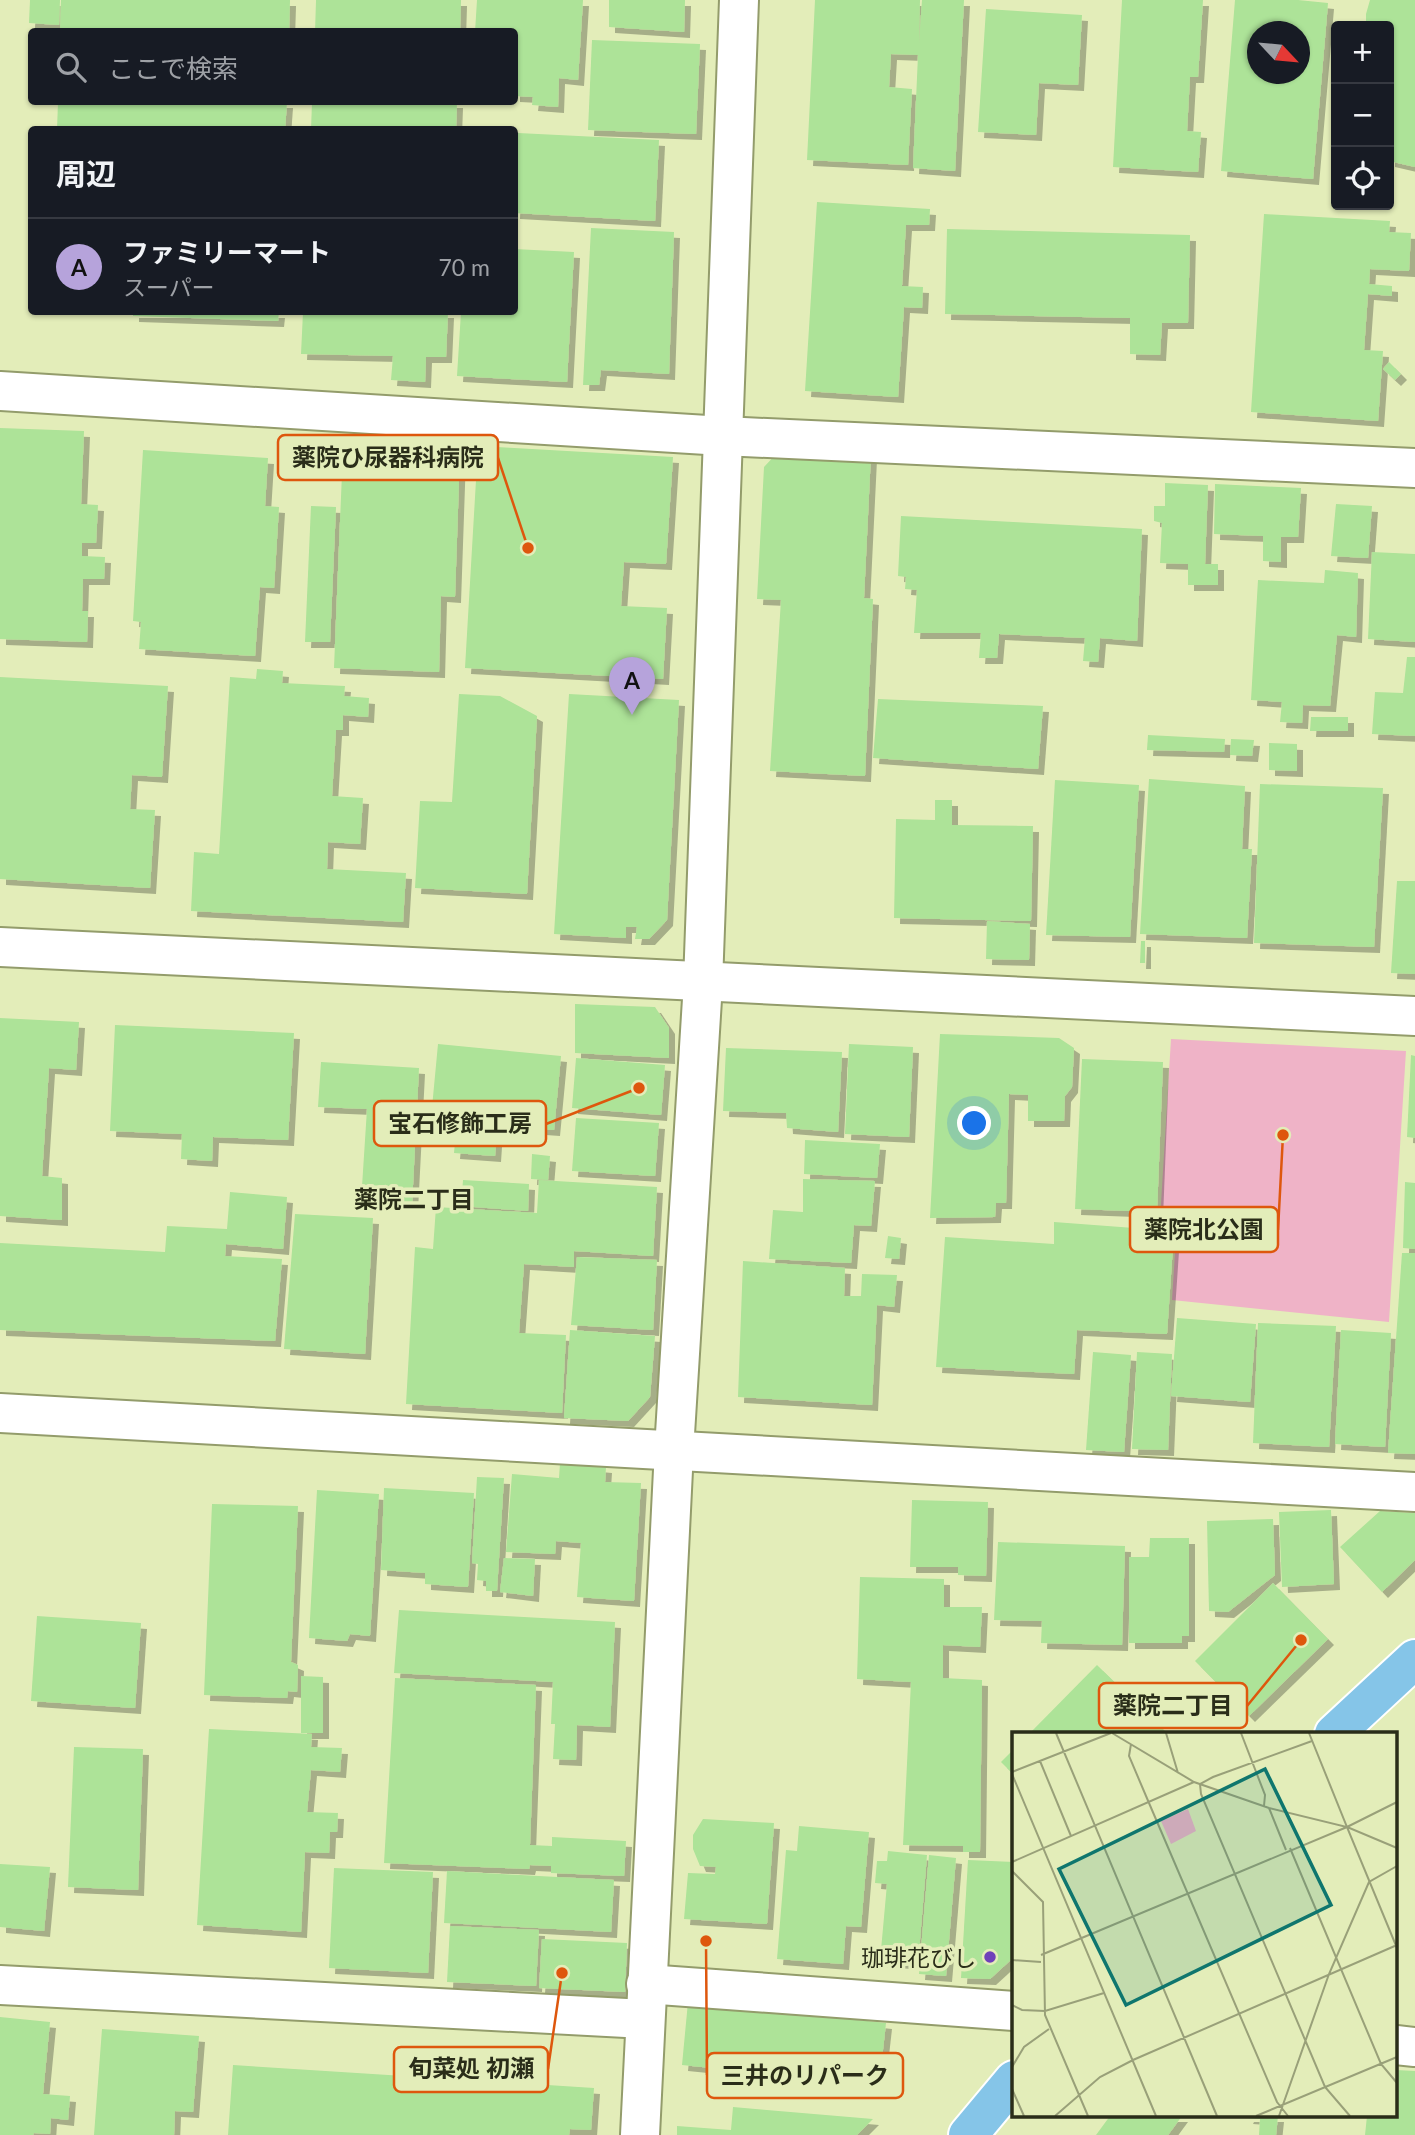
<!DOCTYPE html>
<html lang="ja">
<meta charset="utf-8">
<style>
body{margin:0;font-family:Lato,"Noto Sans JP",sans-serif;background:#20242c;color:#f1f3f6}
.controls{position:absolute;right:21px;top:21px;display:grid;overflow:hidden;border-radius:7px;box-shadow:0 2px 5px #0004}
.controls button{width:63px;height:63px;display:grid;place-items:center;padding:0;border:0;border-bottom:2px solid #363941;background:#171b24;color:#f1f3f6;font:35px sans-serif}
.compass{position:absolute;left:1247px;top:21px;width:63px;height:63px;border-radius:50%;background:#171b24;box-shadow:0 2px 5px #0004;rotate:116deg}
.you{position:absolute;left:975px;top:1124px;width:24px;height:24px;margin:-18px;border:5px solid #fff;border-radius:50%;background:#1a73e8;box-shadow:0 0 0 10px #1a73e833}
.badge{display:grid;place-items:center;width:46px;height:46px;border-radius:50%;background:#b6a3db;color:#111;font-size:23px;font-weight:700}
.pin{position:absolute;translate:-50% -58px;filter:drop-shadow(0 2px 4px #0008)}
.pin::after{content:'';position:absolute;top:37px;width:24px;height:21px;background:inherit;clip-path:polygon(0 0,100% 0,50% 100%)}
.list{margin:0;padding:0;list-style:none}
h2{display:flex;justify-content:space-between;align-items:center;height:91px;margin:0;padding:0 28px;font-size:30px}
h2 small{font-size:23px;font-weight:400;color:#9ea1a6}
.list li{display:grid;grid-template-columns:46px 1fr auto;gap:21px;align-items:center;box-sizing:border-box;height:98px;padding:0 28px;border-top:2px solid #363941}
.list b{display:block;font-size:26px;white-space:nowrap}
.list p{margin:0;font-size:23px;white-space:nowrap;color:#9ea1a6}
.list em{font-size:23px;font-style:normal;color:#9ea1a6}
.icon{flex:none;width:38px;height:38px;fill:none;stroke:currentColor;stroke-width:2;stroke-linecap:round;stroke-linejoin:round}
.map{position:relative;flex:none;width:1415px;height:2135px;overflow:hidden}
.search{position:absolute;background:#171b24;box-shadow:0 2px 5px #0004;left:28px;top:28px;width:490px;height:77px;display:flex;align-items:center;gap:18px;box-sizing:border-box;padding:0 24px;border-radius:7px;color:#9ea1a6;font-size:26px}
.panel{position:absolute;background:#171b24;box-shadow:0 2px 5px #0004;left:28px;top:126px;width:490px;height:189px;border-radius:7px}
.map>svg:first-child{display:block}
.green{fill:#efb3c7}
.building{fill:#ade398;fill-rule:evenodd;filter:url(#shadow)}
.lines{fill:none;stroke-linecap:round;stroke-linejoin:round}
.minor-casing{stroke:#939c6b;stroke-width:42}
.tertiary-casing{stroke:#939c6b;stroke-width:42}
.primary-casing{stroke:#fff;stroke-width:42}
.minor{stroke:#fff;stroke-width:38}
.tertiary{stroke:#fff;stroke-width:38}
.primary{stroke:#85c5e8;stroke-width:38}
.poi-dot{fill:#6f41b9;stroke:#e3edb9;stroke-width:2.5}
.labels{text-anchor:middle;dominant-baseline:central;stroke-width:7;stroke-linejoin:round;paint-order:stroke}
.poi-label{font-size:23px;fill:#2a2d19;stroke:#e3edb9;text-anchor:end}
.neighbourhood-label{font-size:24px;font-weight:bold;fill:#2a2d19;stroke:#e3edb9}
.inset-road{fill:none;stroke:#99a079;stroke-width:2}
.view{fill:#0f766e;fill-opacity:0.15;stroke:#0f766e;stroke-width:3.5}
.inset-edge{fill:none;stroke:#2a2d19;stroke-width:3.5}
.leader{fill:none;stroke:#de570d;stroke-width:2.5}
.callout-dot{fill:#de570d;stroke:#e3edb9;stroke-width:2.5}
.callout{fill:#e3edb9;stroke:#de570d;stroke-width:2.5}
.callout-label{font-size:24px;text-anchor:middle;font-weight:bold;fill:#2a2d19}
</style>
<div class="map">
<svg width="1415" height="2135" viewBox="0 0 1415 2135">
<defs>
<filter id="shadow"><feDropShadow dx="6" dy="6" stdDeviation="0" flood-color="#0004"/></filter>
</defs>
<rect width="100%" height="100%" fill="#e3edb9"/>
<path class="green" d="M 1171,1039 L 1406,1051 L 1389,1322 L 1172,1300 L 1177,1221 L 1160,1220 Z"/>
<g class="building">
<path d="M 30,0 L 60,0 L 59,25 L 29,23 Z"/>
<path d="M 61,0 L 290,0 L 289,32 L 60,32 Z"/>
<path d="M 316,0 L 461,0 L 460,32 L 315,32 Z"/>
<path d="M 477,0 L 583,0 L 578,80 L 559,78 L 558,107 L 532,105 L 533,97 L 514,96 L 514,32 L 475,32 Z"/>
<path d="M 609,0 L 685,0 L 684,32 L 609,27 Z"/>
<path d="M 815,0 L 920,0 L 919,43 L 922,0 L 964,0 L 955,171 L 913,168 L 918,55 L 891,54 L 889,87 L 912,89 L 908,165 L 807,160 Z"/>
<path d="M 1122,0 L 1203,0 L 1198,77 L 1190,77 L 1187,131 L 1201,132 L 1198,172 L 1113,167 Z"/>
<path d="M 1235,0 L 1298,0 L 1328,3 L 1313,179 L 1221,171 ZM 1258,32 L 1300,32 L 1300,74 L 1258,74 Z"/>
<path d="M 1370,0 L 1415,0 L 1415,167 L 1389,161 L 1389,26 L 1366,26 L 1366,14 Z"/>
<path d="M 986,9 L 1082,15 L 1078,85 L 1039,83 L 1036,135 L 978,132 Z"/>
<path d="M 592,40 L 700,44 L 696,134 L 588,130 Z"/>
<path d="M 58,102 L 287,102 L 285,130 L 57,130 Z"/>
<path d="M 312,102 L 457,102 L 456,130 L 311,130 Z"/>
<path d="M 518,133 L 659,140 L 655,221 L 514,213 Z"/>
<path d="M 817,202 L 930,209 L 929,225 L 906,225 L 902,286 L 923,287 L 922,308 L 904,307 L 898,397 L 805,391 Z"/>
<path d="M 1264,214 L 1390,221 L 1389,232 L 1411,233 L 1409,271 L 1370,269 L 1369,284 L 1392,286 L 1392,296 L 1368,294 L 1364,350 L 1383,351 L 1378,421 L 1251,412 Z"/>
<path d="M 591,228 L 674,232 L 669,374 L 601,370 L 599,385 L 583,385 Z"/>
<path d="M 947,229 L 1190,235 L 1188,323 L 1162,323 L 1160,355 L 1130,354 L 1130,318 L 945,314 Z"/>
<path d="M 514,249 L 574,252 L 567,382 L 457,376 L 461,312 L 514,312 Z"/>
<path d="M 133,312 L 279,312 L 278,321 L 133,316 Z"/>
<path d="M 303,312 L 448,312 L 446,357 L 426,357 L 425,382 L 391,380 L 393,356 L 301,354 Z"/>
<path d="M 1389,362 L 1401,374 L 1395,380 L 1383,369 Z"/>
<path d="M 0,428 L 84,431 L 81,504 L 98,505 L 96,543 L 82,543 L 82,556 L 105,557 L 104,579 L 83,579 L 82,611 L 88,611 L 87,642 L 0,639 Z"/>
<path d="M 478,446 L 673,457 L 666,564 L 624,562 L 621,606 L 667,608 L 663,679 L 465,668 Z"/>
<path d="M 347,447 L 460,451 L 455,597 L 441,596 L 439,672 L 334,668 L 342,473 L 346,473 Z"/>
<path d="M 143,450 L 268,458 L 265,506 L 279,507 L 274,588 L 260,587 L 255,656 L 139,649 L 141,622 L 133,621 Z"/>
<path d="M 778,452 L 871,454 L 864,598 L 873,599 L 865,776 L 770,771 L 781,600 L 757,599 L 764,467 Z"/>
<path d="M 1165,483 L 1208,485 L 1205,564 L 1218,564 L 1218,585 L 1188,585 L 1188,564 L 1160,563 L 1162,523 L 1154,521 L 1154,506 L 1165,506 Z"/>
<path d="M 1215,484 L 1301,488 L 1298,537 L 1281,537 L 1281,562 L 1263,561 L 1263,536 L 1214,534 Z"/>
<path d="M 1336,504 L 1372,506 L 1368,558 L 1331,556 Z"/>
<path d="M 311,506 L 336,507 L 330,642 L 305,642 Z"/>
<path d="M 901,516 L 1142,529 L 1137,641 L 1100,638 L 1098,662 L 1083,661 L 1085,638 L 999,634 L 997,658 L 979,658 L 981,633 L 914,633 L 917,590 L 905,589 L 906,577 L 898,576 Z"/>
<path d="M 1372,552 L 1415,554 L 1415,642 L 1368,639 Z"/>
<path d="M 1325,570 L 1358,573 L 1356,637 L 1337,635 L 1330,706 L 1303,705 L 1302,723 L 1280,722 L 1282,702 L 1251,700 L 1258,580 L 1324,583 Z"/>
<path d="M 1407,657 L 1415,657 L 1415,736 L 1372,734 L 1375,692 L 1403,693 Z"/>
<path d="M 257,669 L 283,671 L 282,683 L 345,686 L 344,696 L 369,698 L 368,717 L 343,715 L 343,730 L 336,730 L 332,796 L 363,798 L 360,844 L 328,842 L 327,869 L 406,873 L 403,922 L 191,911 L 194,852 L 219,854 L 230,677 L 256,679 Z"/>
<path d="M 0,677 L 168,686 L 162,777 L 132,775 L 130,809 L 155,810 L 150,888 L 0,879 Z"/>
<path d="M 459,694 L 500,696 L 537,716 L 527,894 L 415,888 L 420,801 L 452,802 Z"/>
<path d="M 569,694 L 679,700 L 667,920 L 649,939 L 635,939 L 637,927 L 626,927 L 626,938 L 554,934 Z"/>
<path d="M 878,699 L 1043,706 L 1038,769 L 873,758 Z"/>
<path d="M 1311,717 L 1348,717 L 1348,731 L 1310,731 Z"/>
<path d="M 1148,735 L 1225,739 L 1224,752 L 1147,750 Z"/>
<path d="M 1231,739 L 1254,740 L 1252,756 L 1230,755 Z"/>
<path d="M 1269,743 L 1297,744 L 1297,771 L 1269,770 Z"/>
<path d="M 1149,779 L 1245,786 L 1242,849 L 1252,849 L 1247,938 L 1140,934 Z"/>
<path d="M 1055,780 L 1139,785 L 1130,937 L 1046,935 Z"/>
<path d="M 1260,784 L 1383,788 L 1374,947 L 1254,943 Z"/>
<path d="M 935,800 L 952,800 L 952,825 L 1033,826 L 1031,921 L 894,918 L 896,819 L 935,820 Z"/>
<path d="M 1397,881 L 1415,881 L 1415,974 L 1391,973 Z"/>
<path d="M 987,921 L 1030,924 L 1029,960 L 986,959 Z"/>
<path d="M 1141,941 L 1145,941 L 1145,963 L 1140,963 Z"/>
<path d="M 575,1004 L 655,1007 L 669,1028 L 669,1058 L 575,1053 Z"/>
<path d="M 0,1018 L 79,1022 L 76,1070 L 49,1068 L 42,1176 L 62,1178 L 62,1220 L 0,1216 Z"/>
<path d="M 115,1025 L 294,1033 L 288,1140 L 213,1137 L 212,1161 L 181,1159 L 182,1134 L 110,1131 Z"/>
<path d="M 940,1034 L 1059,1038 L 1074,1048 L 1072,1087 L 1065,1096 L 1064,1121 L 1028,1121 L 1028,1095 L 1009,1094 L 1006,1203 L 996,1203 L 995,1217 L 930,1218 Z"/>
<path d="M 438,1044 L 561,1056 L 554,1130 L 497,1126 L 495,1156 L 454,1153 L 457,1120 L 431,1118 Z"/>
<path d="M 849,1044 L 913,1047 L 909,1137 L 845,1134 Z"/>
<path d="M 726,1048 L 842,1052 L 838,1132 L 787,1128 L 786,1113 L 723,1111 Z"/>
<path d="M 1411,1055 L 1415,1056 L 1415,1138 L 1407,1137 Z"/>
<path d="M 576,1058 L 665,1065 L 661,1115 L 572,1108 Z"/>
<path d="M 1082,1059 L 1163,1062 L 1157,1212 L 1075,1209 Z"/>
<path d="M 321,1062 L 419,1068 L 412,1205 L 361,1202 L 367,1109 L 318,1107 Z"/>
<path d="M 576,1118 L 659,1123 L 655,1176 L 572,1171 Z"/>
<path d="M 805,1140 L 880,1144 L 877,1178 L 804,1174 Z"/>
<path d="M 532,1154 L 550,1156 L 548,1180 L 531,1179 Z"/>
<path d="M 803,1179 L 875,1181 L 871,1226 L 854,1225 L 851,1263 L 769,1259 L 773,1210 L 803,1212 Z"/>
<path d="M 463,1180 L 529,1184 L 528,1211 L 461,1206 Z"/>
<path d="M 539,1180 L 657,1187 L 653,1256 L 574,1251 L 574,1267 L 524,1264 L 519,1333 L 566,1335 L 562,1413 L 406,1404 L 415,1247 L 433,1249 L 436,1207 L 537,1213 Z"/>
<path d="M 1405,1182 L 1415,1183 L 1415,1249 L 1403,1248 Z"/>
<path d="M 230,1192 L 287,1197 L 283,1249 L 226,1244 L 225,1256 L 282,1259 L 275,1341 L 0,1330 L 0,1243 L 165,1252 L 167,1226 L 227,1229 Z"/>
<path d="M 295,1214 L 373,1218 L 365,1354 L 284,1349 Z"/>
<path d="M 1054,1222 L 1174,1231 L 1167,1334 L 1077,1330 L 1074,1374 L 936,1367 L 945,1237 L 1054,1244 Z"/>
<path d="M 888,1236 L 901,1238 L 899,1259 L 885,1258 Z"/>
<path d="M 1402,1253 L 1415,1253 L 1415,1454 L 1388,1453 Z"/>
<path d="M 577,1257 L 657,1260 L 653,1330 L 571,1325 Z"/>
<path d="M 743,1261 L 845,1268 L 844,1296 L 861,1296 L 862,1274 L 897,1275 L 894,1307 L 877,1305 L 872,1405 L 738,1397 Z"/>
<path d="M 1177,1318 L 1256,1324 L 1250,1402 L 1171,1396 Z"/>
<path d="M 1258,1323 L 1336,1326 L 1329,1447 L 1253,1443 Z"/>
<path d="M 570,1330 L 655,1336 L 650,1397 L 628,1421 L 564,1418 Z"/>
<path d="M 1341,1330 L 1391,1333 L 1385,1447 L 1335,1444 Z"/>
<path d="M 1093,1352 L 1131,1355 L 1124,1452 L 1086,1450 Z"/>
<path d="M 1137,1352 L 1172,1354 L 1168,1450 L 1132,1449 Z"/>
<path d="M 560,1463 L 606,1467 L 605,1482 L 641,1483 L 634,1601 L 577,1597 L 581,1543 L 556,1541 L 555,1554 L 506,1552 L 512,1474 L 559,1478 Z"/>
<path d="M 477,1477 L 504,1478 L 497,1591 L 486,1591 L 486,1581 L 477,1580 L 478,1564 L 472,1563 Z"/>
<path d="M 384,1488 L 474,1493 L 468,1587 L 425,1584 L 425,1573 L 381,1570 Z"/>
<path d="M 317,1490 L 379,1494 L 370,1636 L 350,1634 L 347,1641 L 309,1638 Z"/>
<path d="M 912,1500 L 988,1502 L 986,1576 L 958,1575 L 958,1567 L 910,1567 Z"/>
<path d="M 212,1504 L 298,1506 L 291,1662 L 298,1665 L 297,1692 L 288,1691 L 287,1698 L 204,1695 Z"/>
<path d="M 1331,1510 L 1334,1584 L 1282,1587 L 1279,1512 Z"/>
<path d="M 1380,1511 L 1415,1513 L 1415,1560 L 1382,1592 L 1340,1547 Z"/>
<path d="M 1273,1519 L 1275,1575 L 1228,1612 L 1209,1611 L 1207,1521 Z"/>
<path d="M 1150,1538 L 1189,1538 L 1189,1636 L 1182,1636 L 1182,1643 L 1129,1643 L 1129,1557 L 1149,1557 Z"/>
<path d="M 998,1542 L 1125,1546 L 1122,1645 L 1041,1643 L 1042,1621 L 994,1620 Z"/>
<path d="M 504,1558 L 535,1559 L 533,1596 L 500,1592 Z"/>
<path d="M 860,1577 L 944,1579 L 944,1607 L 982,1607 L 980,1647 L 943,1645 L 943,1678 L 982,1680 L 980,1852 L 963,1852 L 963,1846 L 903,1845 L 911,1682 L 857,1679 Z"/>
<path d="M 1273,1583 L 1328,1639 L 1249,1716 L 1195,1661 Z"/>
<path d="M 399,1610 L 615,1622 L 610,1727 L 577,1725 L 576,1760 L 553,1759 L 555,1724 L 551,1724 L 553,1682 L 394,1673 Z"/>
<path d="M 37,1616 L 141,1623 L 135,1708 L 31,1701 Z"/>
<path d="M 1097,1665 L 1168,1734 L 1029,1734 Z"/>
<path d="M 301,1676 L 323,1677 L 323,1733 L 301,1733 Z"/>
<path d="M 395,1678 L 536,1685 L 530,1845 L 552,1846 L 552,1837 L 626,1841 L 624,1876 L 551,1873 L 551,1866 L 530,1865 L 529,1869 L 384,1863 Z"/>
<path d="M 209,1729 L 312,1734 L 311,1747 L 342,1748 L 340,1772 L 311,1770 L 307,1812 L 338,1813 L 337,1832 L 330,1832 L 329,1853 L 305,1852 L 301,1932 L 197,1925 Z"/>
<path d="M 74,1747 L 143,1749 L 138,1890 L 68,1887 Z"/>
<path d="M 1014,1749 L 1014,1775 L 1001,1762 Z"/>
<path d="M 703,1819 L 774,1823 L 767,1924 L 684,1919 L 688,1873 L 715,1874 L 716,1867 L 700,1866 L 693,1849 L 693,1835 Z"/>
<path d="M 799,1826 L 869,1832 L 861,1927 L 846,1926 L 843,1964 L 777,1959 L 786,1850 L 797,1851 Z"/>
<path d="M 888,1851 L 927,1855 L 918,1964 L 880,1961 L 887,1884 L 875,1883 L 877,1861 L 887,1861 Z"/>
<path d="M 929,1855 L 956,1858 L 946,1976 L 919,1974 Z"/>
<path d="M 968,1860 L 1014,1862 L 1014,1957 L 990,1979 L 961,1978 Z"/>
<path d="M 0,1864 L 50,1867 L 44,1931 L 0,1927 Z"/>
<path d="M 334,1868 L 433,1872 L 428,1973 L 329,1968 Z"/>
<path d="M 447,1871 L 614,1880 L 611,1932 L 444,1923 Z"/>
<path d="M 450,1926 L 539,1930 L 536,1986 L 447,1982 Z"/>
<path d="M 542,1939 L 627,1943 L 625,1992 L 539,1988 Z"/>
<path d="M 688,2002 L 886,2023 L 879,2085 L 682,2065 Z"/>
<path d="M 0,2017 L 50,2022 L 43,2094 L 70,2096 L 68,2120 L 51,2118 L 50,2134 L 34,2133 L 33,2135 L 0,2135 Z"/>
<path d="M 102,2029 L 199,2036 L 193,2112 L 175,2111 L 174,2135 L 94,2135 Z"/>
<path d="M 233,2065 L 594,2088 L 591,2130 L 570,2129 L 569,2135 L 228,2135 Z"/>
<path d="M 1396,2070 L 1415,2071 L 1415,2135 L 1365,2135 L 1367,2116 L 1396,2116 Z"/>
<path d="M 733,2107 L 873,2119 L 857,2135 L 677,2135 L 677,2126 L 731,2130 Z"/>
<path d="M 1110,2116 L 1182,2116 L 1168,2135 L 1096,2135 Z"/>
<path d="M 1248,2116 L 1278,2116 L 1276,2135 L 1259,2135 L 1260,2119 L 1247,2118 Z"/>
</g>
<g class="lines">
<defs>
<g id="minor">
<path d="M 0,391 L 723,436 L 1415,468"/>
<path d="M 0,1413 L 1415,1492"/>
<path d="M 646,1984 L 1014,2011"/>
<path d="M 0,1985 L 645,2019"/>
<path d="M 1396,2045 L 1415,2047"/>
</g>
<g id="tertiary">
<path d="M 0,947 L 1415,1016"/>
<path d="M 640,2135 L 674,1450 L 703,983 L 739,0"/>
</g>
<g id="primary">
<path d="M 1334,1734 L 1415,1659"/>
<path d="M 968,2135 L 1014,2080"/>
</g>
</defs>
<use href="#minor" class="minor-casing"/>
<use href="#tertiary" class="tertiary-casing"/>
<use href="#primary" class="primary-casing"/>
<use href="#minor" class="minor"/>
<use href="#tertiary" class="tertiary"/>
<use href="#primary" class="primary"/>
</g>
<circle class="poi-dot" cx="990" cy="1957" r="7"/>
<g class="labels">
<g class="poi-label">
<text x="976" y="1957">珈琲花びし</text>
</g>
<g class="neighbourhood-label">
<text x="414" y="1198">薬院二丁目</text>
</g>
</g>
<g transform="translate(1012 1732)">
<rect width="385" height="385" fill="#e3edb9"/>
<path d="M 176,77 L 184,99 L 159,112 L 149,89 Z" fill="#efb3c7"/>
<path class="inset-road" d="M 44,1 L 205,384M 100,1 L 182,50 L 257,76 L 335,95 L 385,216M 154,1 L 166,41M 229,1 L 253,63 L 252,74M 297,1 L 335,95 L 385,116M 300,9 L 201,45 L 188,52 L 189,62 L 313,355 L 338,384M 119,12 L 117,24 L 137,71 L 265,370 L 276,384M 28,29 L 59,104M 0,40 L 99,1M 0,42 L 144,384M 257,76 L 274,118M 278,116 L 369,332 L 385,351M 0,130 L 182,50M 0,139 L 31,170 L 33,283 L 76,384M 29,223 L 335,95 L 385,70M 0,228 L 29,230M 0,273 L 10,278 L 33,279 L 92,261M 0,335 L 12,315 L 37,297M 0,357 L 12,384M 43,384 L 88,345 L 121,328 L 385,213M 244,384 L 385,325M 267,384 L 317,242 L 357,150 L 385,134"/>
<path class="view" d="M 253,37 L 319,173 L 114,273 L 47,137 Z"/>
<rect width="385" height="385" class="inset-edge"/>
</g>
<path class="leader" d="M528 548L498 458M639 1088L546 1124M1283 1135L1278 1230M1301 1640L1247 1706M562 1973L548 2069M706 1941L707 2075"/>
<g class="callout-dot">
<circle cx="528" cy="548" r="7"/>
<circle cx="639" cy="1088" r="7"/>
<circle cx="1283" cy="1135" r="7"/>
<circle cx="1301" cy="1640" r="7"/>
<circle cx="562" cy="1973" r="7"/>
<circle cx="706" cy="1941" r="7"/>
</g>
<g class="callout">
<rect x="278" y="435" width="220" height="45" rx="7"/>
<rect x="374" y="1101" width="172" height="45" rx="7"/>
<rect x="1130" y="1207" width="148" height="45" rx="7"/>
<rect x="1099" y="1683" width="148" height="45" rx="7"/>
<rect x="394" y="2047" width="154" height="45" rx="7"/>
<rect x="707" y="2053" width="196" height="45" rx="7"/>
</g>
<g class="callout-label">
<text x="388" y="466">薬院ひ尿器科病院</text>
<text x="460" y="1132">宝石修飾工房</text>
<text x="1204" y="1238">薬院北公園</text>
<text x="1173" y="1714">薬院二丁目</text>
<text x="471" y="2077">旬菜処 初瀬</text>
<text x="805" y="2084">三井のリパーク</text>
</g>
</svg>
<div class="controls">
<button>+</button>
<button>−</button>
<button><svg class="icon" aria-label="locate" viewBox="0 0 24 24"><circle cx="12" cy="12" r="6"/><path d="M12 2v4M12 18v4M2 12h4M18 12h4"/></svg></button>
</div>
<svg class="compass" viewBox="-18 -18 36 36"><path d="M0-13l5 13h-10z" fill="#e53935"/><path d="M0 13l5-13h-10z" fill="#9ea1a6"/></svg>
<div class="you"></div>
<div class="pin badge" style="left:632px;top:715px">A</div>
<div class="search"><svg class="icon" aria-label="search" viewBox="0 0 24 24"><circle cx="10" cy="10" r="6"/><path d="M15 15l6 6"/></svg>ここで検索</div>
<section class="panel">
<h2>周辺<small></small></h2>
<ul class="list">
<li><span class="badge">A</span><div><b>ファミリーマート</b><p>スーパー</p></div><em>70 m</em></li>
</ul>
</section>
</div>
